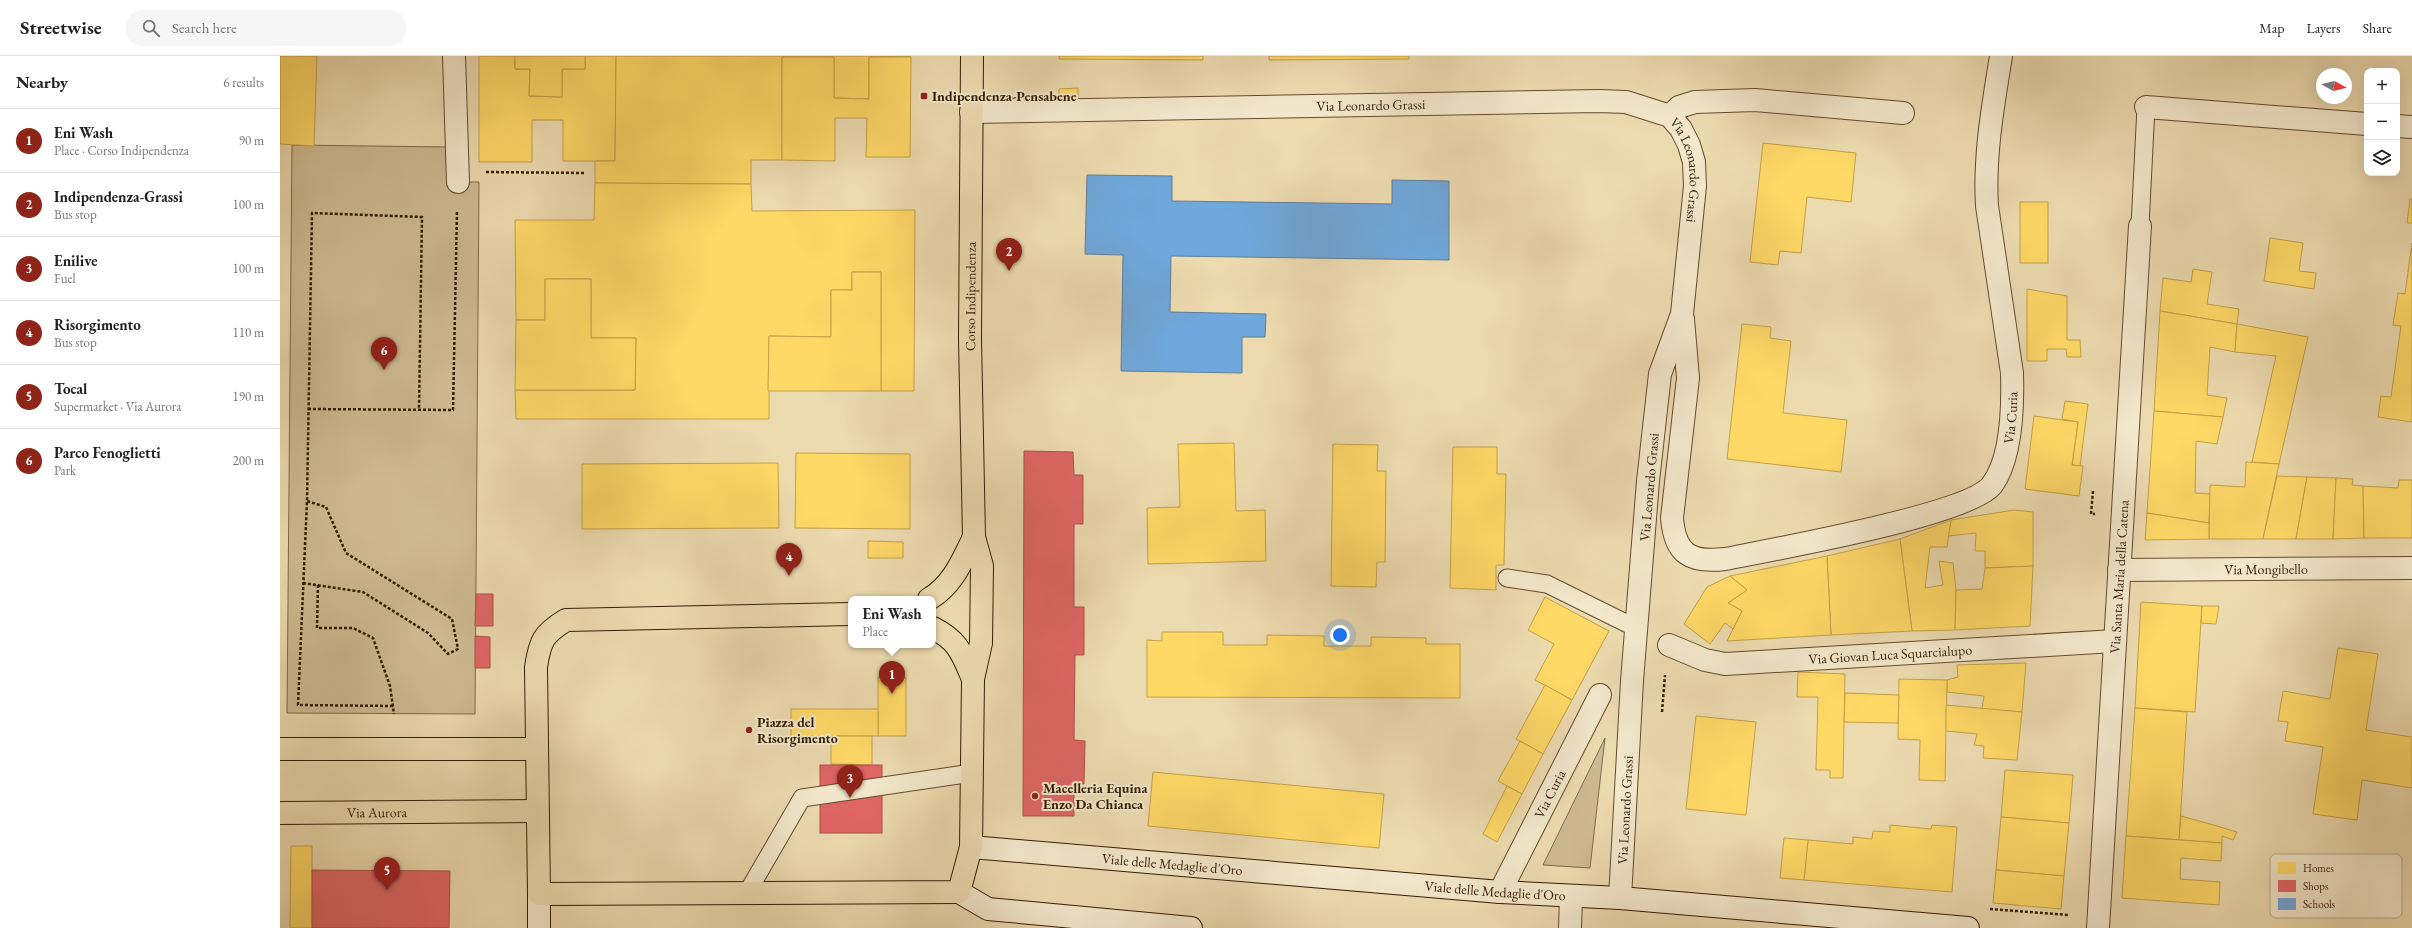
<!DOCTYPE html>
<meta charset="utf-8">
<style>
body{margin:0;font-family:"EB Garamond",serif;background:#f6f6f6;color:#222}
.controls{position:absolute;right:12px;top:12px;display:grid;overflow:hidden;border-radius:8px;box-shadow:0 4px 16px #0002}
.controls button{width:36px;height:36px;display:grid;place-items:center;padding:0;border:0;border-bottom:1px solid #e0e0e0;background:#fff;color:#222;font:20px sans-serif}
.compass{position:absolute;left:2036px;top:12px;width:36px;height:36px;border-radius:50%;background:#fff;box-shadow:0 4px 16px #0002;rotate:98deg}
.you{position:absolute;left:1060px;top:579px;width:14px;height:14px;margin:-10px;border:3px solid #fff;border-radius:50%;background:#1a73e8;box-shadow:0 0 0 6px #1a73e833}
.badge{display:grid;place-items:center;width:26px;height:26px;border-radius:50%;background:#8f2418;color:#fff;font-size:13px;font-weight:700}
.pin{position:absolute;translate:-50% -33px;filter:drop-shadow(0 1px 2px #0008)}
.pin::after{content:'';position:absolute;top:21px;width:14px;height:12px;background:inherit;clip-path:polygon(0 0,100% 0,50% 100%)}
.popup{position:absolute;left:568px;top:540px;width:88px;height:52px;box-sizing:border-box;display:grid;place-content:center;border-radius:8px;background:#fff;filter:drop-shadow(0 1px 3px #0005);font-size:13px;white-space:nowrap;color:#767676}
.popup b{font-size:15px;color:#222}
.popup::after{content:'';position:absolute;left:50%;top:100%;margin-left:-8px;border:8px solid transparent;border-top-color:#fff}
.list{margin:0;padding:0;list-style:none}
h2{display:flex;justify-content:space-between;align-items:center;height:52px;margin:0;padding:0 16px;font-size:17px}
h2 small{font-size:13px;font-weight:400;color:#767676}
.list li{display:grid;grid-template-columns:26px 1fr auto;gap:12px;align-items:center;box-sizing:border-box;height:64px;padding:0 16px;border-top:1px solid #e0e0e0}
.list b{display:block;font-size:15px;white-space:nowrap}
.list p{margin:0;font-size:13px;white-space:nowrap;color:#767676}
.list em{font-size:13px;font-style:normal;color:#767676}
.icon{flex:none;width:22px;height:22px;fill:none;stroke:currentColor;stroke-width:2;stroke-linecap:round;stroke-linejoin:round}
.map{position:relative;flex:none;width:2132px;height:872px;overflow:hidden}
header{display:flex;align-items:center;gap:24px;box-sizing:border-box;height:56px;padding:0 20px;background:#fff;border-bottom:1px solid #e0e0e0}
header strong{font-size:19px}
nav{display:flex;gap:22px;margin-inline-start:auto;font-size:14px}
.search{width:280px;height:36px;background:#f6f6f6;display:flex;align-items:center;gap:10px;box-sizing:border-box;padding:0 14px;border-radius:16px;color:#767676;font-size:15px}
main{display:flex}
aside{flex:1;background:#fff}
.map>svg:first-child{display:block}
.green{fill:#ceba92;stroke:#826a49}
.homes{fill:#ffd966;stroke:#c3a047}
.shops{fill:#e06666;stroke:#ad5047}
.schools{fill:#6fa8dc;stroke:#5e7e9a}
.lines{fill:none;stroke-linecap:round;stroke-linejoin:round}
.lane-casing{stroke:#644b2c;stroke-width:19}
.street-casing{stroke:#644b2c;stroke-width:24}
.secondary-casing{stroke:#361b00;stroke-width:24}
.primary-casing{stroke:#361b00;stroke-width:24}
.path{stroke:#361b00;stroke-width:2.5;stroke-dasharray:3 2;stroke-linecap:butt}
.lane{stroke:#f3e8cc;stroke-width:17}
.street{stroke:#f3e8cc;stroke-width:22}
.secondary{stroke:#f3e8cc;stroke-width:22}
.primary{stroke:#eddbb0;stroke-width:22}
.poi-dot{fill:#8f2418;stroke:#f3e8cc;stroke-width:1.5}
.labels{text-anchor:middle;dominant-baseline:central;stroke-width:4;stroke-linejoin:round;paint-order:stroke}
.poi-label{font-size:14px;font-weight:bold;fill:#361b00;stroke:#f3e8cc;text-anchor:start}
.street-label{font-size:14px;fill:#361b00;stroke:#f3e8cc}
.key{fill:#f3e8cc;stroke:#baaa8f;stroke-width:1}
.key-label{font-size:11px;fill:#361b00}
</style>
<header>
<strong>Streetwise</strong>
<div class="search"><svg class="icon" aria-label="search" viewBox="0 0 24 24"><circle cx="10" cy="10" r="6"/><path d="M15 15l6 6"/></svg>Search here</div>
<nav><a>Map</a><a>Layers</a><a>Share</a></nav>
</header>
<main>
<aside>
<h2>Nearby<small>6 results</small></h2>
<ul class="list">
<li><span class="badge">1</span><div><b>Eni Wash</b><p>Place · Corso Indipendenza</p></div><em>90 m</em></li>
<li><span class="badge">2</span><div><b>Indipendenza-Grassi</b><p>Bus stop</p></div><em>100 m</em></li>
<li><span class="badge">3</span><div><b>Enilive</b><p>Fuel</p></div><em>100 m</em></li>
<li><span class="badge">4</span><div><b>Risorgimento</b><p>Bus stop</p></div><em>110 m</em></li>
<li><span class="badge">5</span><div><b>Tocal</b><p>Supermarket · Via Aurora</p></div><em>190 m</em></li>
<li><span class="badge">6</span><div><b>Parco Fenoglietti</b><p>Park</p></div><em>200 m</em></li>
</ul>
</aside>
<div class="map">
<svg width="2132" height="872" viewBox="0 0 2132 872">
<rect width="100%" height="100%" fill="#eddbb0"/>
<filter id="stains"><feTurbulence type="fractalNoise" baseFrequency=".005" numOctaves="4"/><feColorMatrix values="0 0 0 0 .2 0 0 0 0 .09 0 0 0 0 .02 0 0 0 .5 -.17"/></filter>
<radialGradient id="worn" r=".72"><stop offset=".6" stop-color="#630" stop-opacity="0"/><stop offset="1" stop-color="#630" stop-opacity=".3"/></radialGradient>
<g class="green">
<path d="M 12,89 L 169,91 L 169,126 L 199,126 L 195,658 L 7,657 Z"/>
<path d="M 1325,682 L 1310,812 L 1263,809 Z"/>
</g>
<g class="homes">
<path d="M 0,0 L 37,0 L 34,90 L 0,88 Z"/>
<path d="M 199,0 L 235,0 L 235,13 L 250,13 L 249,40 L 282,41 L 282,13 L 305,13 L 305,0 L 336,0 L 335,105 L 283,105 L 283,64 L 252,64 L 252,106 L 199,106 Z"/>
<path d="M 235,0 L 305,0 L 305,13 L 282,13 L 282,41 L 249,40 L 250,13 L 235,13 Z"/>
<path d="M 336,0 L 631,0 L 589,1 L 589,43 L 554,42 L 554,1 L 502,1 L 502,104 L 471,104 L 471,128 L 315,127 L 315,105 L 335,105 Z"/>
<path d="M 779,0 L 923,0 L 923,4 L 779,3 Z"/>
<path d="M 989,0 L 1129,0 L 1129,3 L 989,4 Z"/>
<path d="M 502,1 L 554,1 L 554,42 L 589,43 L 589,1 L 631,1 L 630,101 L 586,101 L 587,62 L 555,62 L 555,105 L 502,104 Z"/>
<path d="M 798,32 L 798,44 L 779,44 L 779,33 Z"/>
<path d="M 1483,87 L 1576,97 L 1571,146 L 1527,141 L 1521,197 L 1500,195 L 1498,209 L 1470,206 Z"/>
<path d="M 315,127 L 471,128 L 472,155 L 635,154 L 634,335 L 601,335 L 601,216 L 572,216 L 572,234 L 551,234 L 551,281 L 489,280 L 489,363 L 236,363 L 235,334 L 355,334 L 356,282 L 311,282 L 311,223 L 265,223 L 265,264 L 236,264 L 235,164 L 314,164 Z"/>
<path d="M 2130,143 L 2132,143 L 2132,167 L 2127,167 Z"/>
<rect x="1740" y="146" width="28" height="61"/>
<path d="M 1990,182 L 2023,187 L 2019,215 L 2036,217 L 2034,233 L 1984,225 Z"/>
<path d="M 2132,187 L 2132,366 L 2098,361 L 2101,340 L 2111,341 L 2121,270 L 2113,269 L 2118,237 L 2125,238 Z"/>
<path d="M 1913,213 L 1932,216 L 1927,248 L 1959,253 L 1957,268 L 1880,255 L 1883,222 L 1911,226 Z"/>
<path d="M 572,216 L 601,216 L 601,335 L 488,335 L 489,280 L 551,281 L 551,234 L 572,234 Z"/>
<path d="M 265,223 L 311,223 L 311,282 L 356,282 L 355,334 L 235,334 L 236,264 L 265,264 Z"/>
<path d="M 1747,233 L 1787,240 L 1787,284 L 1800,284 L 1801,301 L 1787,301 L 1786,293 L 1767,293 L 1767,305 L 1747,305 Z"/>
<path d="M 1880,255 L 1957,268 L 1955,296 L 1930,291 L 1927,339 L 1947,342 L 1943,361 L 1874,355 Z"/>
<path d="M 1462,268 L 1491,271 L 1490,282 L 1511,285 L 1503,357 L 1567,364 L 1561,416 L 1447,403 Z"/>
<path d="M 1957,268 L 2028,281 L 1999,408 L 1972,406 L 1996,300 L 1955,296 Z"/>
<path d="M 1785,345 L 1808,348 L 1800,410 L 1792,409 L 1798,366 L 1782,363 Z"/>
<path d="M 1874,355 L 1943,361 L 1937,388 L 1916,385 L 1915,437 L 1930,438 L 1929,467 L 1867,457 Z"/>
<path d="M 1754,360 L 1798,366 L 1792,409 L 1803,410 L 1799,440 L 1745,433 Z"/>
<path d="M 954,387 L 956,455 L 985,454 L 986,505 L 868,508 L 867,452 L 900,451 L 898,388 Z"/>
<path d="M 1053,388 L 1098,389 L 1097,415 L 1106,415 L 1105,506 L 1097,506 L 1096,531 L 1051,530 Z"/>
<path d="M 1173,391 L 1217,391 L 1217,418 L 1226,418 L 1224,509 L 1216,509 L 1216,534 L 1170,532 Z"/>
<path d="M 516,397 L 630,398 L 630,473 L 515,472 Z"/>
<path d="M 1966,406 L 1999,408 L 1983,483 L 1929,483 L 1930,429 L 1965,431 Z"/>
<path d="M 498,407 L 499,472 L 302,473 L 302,408 Z"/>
<path d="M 1997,420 L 2027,421 L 2016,483 L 1983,483 Z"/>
<path d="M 2027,421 L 2056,422 L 2053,483 L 2016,483 Z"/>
<path d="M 2056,422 L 2073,423 L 2072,429 L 2083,430 L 2084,482 L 2053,483 Z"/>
<path d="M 2119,424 L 2132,424 L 2132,482 L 2084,482 L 2083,430 L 2118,432 Z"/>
<path d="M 1734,454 L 1753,456 L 1753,510 L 1705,512 L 1705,495 L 1695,495 L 1696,477 L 1668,480 L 1671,464 Z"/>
<path d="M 1867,457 L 1929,467 L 1929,483 L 1865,484 Z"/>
<path d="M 1671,464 L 1667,491 L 1650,491 L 1645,532 L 1663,529 L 1659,505 L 1673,507 L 1676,534 L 1675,574 L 1632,575 L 1620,483 Z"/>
<path d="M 1620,483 L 1632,575 L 1551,579 L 1547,500 Z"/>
<path d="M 588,485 L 623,486 L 623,502 L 588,502 Z"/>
<path d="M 1547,500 L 1551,579 L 1447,585 L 1462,555 L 1448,547 L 1467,534 L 1450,520 Z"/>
<path d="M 1753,510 L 1750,570 L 1675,574 L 1676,534 L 1702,533 L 1705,512 Z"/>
<path d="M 1450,520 L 1467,534 L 1448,547 L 1462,555 L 1453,573 L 1445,567 L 1430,588 L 1404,568 L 1427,531 Z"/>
<path d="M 1265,541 L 1329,575 L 1292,644 L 1255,624 L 1274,588 L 1248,574 Z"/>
<path d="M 1861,546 L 1922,550 L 1915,656 L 1855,652 Z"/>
<path d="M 1922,550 L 1939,550 L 1936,568 L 1921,567 Z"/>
<path d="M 882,576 L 943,576 L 943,589 L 987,589 L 987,579 L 1044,580 L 1044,590 L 1091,590 L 1091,581 L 1146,582 L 1146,588 L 1180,588 L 1180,642 L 867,641 L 867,584 L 882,585 Z"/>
<path d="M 2058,592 L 2098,598 L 2086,674 L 2132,681 L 2132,732 L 2082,724 L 2077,764 L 2033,758 L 2043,691 L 2005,685 L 2008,666 L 1998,665 L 2003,635 L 2050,643 Z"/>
<path d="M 1746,607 L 1742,656 L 1702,653 L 1704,640 L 1667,636 L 1667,624 L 1678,621 L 1677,609 Z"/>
<path d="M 1518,616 L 1565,618 L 1563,722 L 1550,722 L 1550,714 L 1536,714 L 1538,641 L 1517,641 Z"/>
<path d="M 598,621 L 626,622 L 626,680 L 598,680 Z"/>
<path d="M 1619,623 L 1667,624 L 1665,725 L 1639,724 L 1640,684 L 1618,683 Z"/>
<path d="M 1265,629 L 1292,644 L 1263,698 L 1236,683 Z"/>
<path d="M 1565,637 L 1619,639 L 1618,667 L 1564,666 Z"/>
<path d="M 1666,649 L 1742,656 L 1737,704 L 1703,702 L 1704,690 L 1694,689 L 1697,678 L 1666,675 Z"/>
<path d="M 1855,652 L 1907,656 L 1899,784 L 1846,780 Z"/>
<rect x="511" y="653" width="87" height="27"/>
<path d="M 1416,660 L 1476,666 L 1466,759 L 1406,753 Z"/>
<path d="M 551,680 L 592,680 L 592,709 L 551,708 Z"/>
<path d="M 1240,685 L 1263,698 L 1242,738 L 1218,725 Z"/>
<path d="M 1725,714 L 1793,719 L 1789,767 L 1721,761 Z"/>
<path d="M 873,716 L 1104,738 L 1099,792 L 868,770 Z"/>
<path d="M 1227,730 L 1242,738 L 1217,786 L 1203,778 Z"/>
<path d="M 1901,760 L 1937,770 L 1957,776 L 1953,784 L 1942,780 L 1942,787 L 1899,784 Z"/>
<path d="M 1721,761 L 1789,767 L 1784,820 L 1716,814 Z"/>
<path d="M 1610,769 L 1651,773 L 1652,769 L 1677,771 L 1672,836 L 1524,824 L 1528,784 L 1573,788 L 1573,781 L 1592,783 L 1593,775 L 1610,776 Z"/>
<path d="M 1846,780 L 1942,787 L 1941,805 L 1901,802 L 1900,823 L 1940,826 L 1939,849 L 1842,842 Z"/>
<path d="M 1504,782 L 1528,784 L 1524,824 L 1500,822 Z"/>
<path d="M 11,790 L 32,790 L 32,872 L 10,872 Z"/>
<path d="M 1716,814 L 1784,820 L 1781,853 L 1713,847 Z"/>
</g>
<g class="shops">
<path d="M 744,395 L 793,396 L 794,419 L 803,419 L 803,468 L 794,468 L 794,551 L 804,551 L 804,599 L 795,599 L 794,684 L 805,685 L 804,728 L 794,728 L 794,760 L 743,760 Z"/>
<path d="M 196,538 L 213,538 L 213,570 L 195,570 Z"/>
<path d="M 195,580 L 210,581 L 210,612 L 195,612 Z"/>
<rect x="540" y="709" width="62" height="68"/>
<path d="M 32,814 L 170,815 L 169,872 L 32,872 Z"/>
</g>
<path class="schools" d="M 807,119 L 892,120 L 892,145 L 1112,148 L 1112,124 L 1169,125 L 1169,204 L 891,200 L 890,256 L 986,258 L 985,281 L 962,281 L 962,317 L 841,315 L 843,199 L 805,198 Z"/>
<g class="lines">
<defs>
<g id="lane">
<path d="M 1860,170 L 1866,51"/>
<path d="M 1227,522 L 1267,528 L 1356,572"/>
<path d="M 467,837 L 522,742 L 692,717"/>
</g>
<g id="street">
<path d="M 174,0 L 178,126"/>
<path d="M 1866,51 L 2087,68"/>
<path id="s1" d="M 691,56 L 1319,45 L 1346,46 L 1390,60 L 1401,73 L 1409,89 L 1414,106 L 1415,130 L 1402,258 L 1380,318 L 1368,425 L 1352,625 L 1340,842"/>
<path d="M 1390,60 L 1399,51 L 1415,46 L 1475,44 L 1623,57"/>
<path d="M 2117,70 L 2132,71"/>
<path id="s2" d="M 1403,263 L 1408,322 L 1392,462 C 1395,498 1410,507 1445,503 C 1490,494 1689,459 1712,429 C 1732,402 1733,350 1732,317 L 1707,150 C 1704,99 1713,50 1721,0"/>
<path id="s3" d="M 1839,514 L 2132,512"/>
<path id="s4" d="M 1389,589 L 1425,604 L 1445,608 L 1835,585"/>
<path id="s5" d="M 1220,836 L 1320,639"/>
<path d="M 1290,872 L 1291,840"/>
<path id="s6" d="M 1818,872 L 1860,170"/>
</g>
<g id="secondary">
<path id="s7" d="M 691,791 L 1220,836 L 1340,842 L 1688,872"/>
<path d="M 679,836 L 708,853 L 911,872"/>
<path d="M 259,838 L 259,872"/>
</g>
<g id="primary">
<path d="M 649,543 C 673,529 682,505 694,481"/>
<path id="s8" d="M 571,558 L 286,564 C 263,578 260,585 256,611 L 259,838 L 679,836 L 691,791 L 693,623 L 701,587 L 702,510 L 694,481 L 690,283 L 692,0"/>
<path d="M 653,572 C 679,585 682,598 693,623"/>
<path d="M 0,693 L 256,693"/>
<path id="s9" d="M 0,757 L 257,755"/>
</g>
</defs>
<use href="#lane" class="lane-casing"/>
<use href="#street" class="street-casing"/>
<use href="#secondary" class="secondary-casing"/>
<use href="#primary" class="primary-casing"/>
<g class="path">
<path d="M 206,116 L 306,117"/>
<path d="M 28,353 L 173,354 L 177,155"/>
<path d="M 1813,435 L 1811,458 L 1815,458"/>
<path d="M 23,527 L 83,536 L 148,577 L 168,598 L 178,593 L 172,563 L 66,497 L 46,451 L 27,445"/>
<path d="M 38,529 L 37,572 L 73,572 L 93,582 L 110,630 L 114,658"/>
<path d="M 113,650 L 18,649 L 27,445 L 32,157 L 142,161 L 139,353"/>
<path d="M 1382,656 L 1385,619"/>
<path d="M 1710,853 L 1789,859"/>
</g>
<use href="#lane" class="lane"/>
<use href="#street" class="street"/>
<use href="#secondary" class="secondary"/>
<use href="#primary" class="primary"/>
</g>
<g class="poi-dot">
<rect x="640" y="36" width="8" height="8" rx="2"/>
<circle cx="469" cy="674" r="4"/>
<circle cx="755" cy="740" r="4"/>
</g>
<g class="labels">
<g class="poi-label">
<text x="652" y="40">Indipendenza-Pensabene</text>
<text x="477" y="666">Piazza del<tspan x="477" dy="16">Risorgimento</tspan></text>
<text x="763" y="732">Macelleria Equina<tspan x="763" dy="16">Enzo Da Chianca</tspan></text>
</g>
<g class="street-label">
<text stroke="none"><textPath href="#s1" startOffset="400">Via Leonardo Grassi</textPath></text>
<text stroke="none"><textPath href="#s1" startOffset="760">Via Leonardo Grassi</textPath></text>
<text stroke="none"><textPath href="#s8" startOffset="1590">Corso Indipendenza</textPath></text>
<text stroke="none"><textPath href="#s2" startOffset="629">Via Curia</textPath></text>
<text transform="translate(1369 431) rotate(-85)">Via Leonardo Grassi</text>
<text stroke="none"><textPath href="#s3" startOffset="147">Via Mongibello</textPath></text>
<text stroke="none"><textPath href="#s6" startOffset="352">Via Santa Maria della Catena</textPath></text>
<text stroke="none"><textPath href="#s4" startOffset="225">Via Giovan Luca Squarcialupo</textPath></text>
<text stroke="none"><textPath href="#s5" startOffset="110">Via Curia</textPath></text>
<text transform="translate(1345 754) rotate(-87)">Via Leonardo Grassi</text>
<text stroke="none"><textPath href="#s9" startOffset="97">Via Aurora</textPath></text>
<text stroke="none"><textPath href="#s7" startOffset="202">Viale delle Medaglie d'Oro</textPath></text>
<text stroke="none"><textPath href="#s7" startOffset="526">Viale delle Medaglie d'Oro</textPath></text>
</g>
</g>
<rect x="1990" y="798" width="132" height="64" rx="6" class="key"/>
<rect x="1998" y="806" width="18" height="12" fill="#ffd966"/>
<rect x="1998" y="824" width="18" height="12" fill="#e06666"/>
<rect x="1998" y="842" width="18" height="12" fill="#6fa8dc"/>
<g class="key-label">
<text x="2023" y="816">Homes</text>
<text x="2023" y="834">Shops</text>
<text x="2023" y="852">Schools</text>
</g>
<rect width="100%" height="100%" filter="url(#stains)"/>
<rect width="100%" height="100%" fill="url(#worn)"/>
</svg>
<div class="controls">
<button>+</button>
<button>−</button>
<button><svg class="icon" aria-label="layers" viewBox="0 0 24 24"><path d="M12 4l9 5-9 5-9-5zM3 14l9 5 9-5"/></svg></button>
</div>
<svg class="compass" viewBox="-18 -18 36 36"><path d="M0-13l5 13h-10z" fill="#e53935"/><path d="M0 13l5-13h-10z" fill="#767676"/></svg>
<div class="you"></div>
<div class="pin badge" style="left:612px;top:638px">1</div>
<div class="popup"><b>Eni Wash</b>Place</div>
<div class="pin badge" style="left:729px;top:215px">2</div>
<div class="pin badge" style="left:570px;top:742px">3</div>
<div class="pin badge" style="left:509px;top:520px">4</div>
<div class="pin badge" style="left:107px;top:834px">5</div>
<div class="pin badge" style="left:104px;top:314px">6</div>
</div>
</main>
